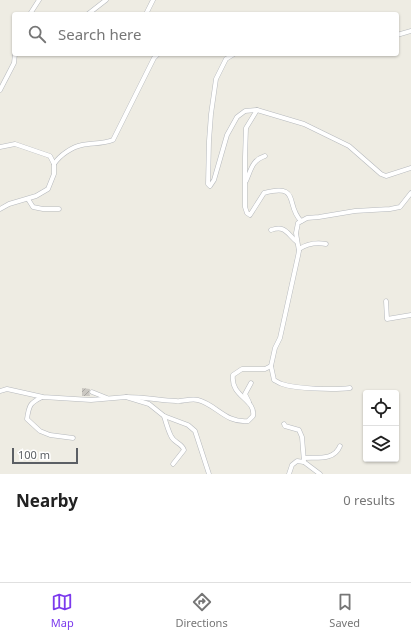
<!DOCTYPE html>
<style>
body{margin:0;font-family:"Noto Sans",sans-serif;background:#f6f6f6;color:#222}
.controls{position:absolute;right:12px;bottom:12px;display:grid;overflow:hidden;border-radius:4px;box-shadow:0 1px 3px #0004}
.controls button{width:36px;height:36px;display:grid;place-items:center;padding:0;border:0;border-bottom:1px solid #e0e0e0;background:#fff;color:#222;font:20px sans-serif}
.scale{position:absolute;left:12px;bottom:10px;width:66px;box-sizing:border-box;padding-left:4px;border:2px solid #5b5f64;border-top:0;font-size:11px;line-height:14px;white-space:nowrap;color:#5b5f64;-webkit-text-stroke:3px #fff;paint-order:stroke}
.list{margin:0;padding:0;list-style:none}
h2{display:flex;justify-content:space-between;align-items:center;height:52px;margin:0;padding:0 16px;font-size:17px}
h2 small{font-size:13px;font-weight:400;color:#767676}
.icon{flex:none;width:22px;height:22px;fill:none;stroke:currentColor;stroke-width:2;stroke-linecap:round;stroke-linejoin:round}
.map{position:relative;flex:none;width:411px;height:474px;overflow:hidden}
.search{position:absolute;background:#fff;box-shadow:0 1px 3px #0004;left:12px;right:12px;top:12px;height:44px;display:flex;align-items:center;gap:10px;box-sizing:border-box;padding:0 14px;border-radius:4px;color:#767676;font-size:15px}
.sheet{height:108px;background:#fff}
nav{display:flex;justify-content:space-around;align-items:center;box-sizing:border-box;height:56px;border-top:1px solid #e0e0e0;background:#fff;font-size:11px;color:#767676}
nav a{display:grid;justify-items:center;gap:2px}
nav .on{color:#7c3aed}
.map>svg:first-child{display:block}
.building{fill:url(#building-hatch)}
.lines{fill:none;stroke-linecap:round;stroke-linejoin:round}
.minor-casing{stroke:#b6b9bd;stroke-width:5}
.minor{stroke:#fff;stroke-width:4}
</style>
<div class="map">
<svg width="411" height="474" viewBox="0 0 411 474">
<defs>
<pattern id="building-hatch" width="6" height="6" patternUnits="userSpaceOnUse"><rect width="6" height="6" fill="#cbc8c2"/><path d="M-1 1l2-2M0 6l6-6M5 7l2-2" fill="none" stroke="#a8a6a1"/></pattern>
</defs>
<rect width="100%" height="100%" fill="#eeece3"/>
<path class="building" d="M 82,388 L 90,389 L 89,392 L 90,396 L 82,396 Z"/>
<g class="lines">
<defs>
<g id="minor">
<path d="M 30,14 L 39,0"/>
<path d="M 88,14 L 106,0"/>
<path d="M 146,14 L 153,0"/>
<path d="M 397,35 L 411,31"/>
<path d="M 234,54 L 226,59 L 216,79 L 211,114 L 209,141 L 208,184 L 210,186 L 214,180 L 227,135 L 237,117 L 245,111 L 257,110 L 304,124 L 349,146 L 381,174 L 386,176 L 411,168"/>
<path d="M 0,90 L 14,63 L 15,54"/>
<path d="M 257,110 L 246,128 L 245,157 L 245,207 L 247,213 L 250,215 L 264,193 C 301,183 285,205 301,221"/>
<path d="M 0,147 L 15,144 L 50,156 L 54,164 L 54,174 L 48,189 L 36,196 L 9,204 L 0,209"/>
<path d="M 54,164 C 60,155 72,147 82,145 C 93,143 103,144 113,140 L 154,58 L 158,54"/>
<path d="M 246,181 C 251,170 252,160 265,156"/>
<path d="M 28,199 L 33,207 L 43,209 L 59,209"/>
<path d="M 271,230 C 286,225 287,234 297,242"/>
<path d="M 299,249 C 307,244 315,242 326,244"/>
<path d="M 386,301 L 387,319 L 411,315"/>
<path d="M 271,366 L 274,380 C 276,381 279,383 282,384 C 296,389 335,390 350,388"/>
<path d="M 0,391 L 7,389 L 43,397 L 91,400 L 126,397 L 149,404 L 164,416 L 188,425 L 195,431 L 209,474"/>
<path d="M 92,392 L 107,398"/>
<path d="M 42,397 C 30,403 29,405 27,419 L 40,431 L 50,435 L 73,438"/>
<path d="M 126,397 C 144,397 159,400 176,401 C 183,402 190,398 198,400 C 217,405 225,423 248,421 L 253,416 C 256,399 230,397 233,375 L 242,369 L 265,369 L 271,366 L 275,348 L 280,338 L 298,256 L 299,251 L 296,233 L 298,223 L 307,218 L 319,217 L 355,211 L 390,209 L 400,207 L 411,193"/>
<path d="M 249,402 L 245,394 L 251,383"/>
<path d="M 164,416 C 166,423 168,430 171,436 C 174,443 182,443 184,450 L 173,464"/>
<path d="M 284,424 L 285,426 L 299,430 L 302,437 L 304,462"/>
<path d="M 304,458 C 317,457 334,461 340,446"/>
<path d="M 289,474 L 292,465 L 297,461 L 304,462 L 320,474"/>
</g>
</defs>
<use href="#minor" class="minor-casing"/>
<use href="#minor" class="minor"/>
</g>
</svg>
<div class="controls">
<button><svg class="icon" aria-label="locate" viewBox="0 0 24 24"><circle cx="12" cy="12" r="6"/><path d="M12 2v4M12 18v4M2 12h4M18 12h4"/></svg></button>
<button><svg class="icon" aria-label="layers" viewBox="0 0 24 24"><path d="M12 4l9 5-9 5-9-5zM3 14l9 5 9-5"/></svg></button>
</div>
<div class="scale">100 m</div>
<div class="search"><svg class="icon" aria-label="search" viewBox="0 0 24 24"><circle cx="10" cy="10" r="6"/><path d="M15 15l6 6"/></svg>Search here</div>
</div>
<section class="sheet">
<h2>Nearby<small>0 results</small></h2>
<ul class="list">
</ul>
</section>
<nav>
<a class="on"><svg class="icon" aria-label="map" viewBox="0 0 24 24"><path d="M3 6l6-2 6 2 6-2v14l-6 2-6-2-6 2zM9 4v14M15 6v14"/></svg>Map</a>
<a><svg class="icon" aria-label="directions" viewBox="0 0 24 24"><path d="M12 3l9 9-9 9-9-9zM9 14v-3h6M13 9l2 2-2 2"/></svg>Directions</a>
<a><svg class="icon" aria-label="saved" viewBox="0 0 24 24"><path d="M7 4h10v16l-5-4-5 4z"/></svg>Saved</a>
</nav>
